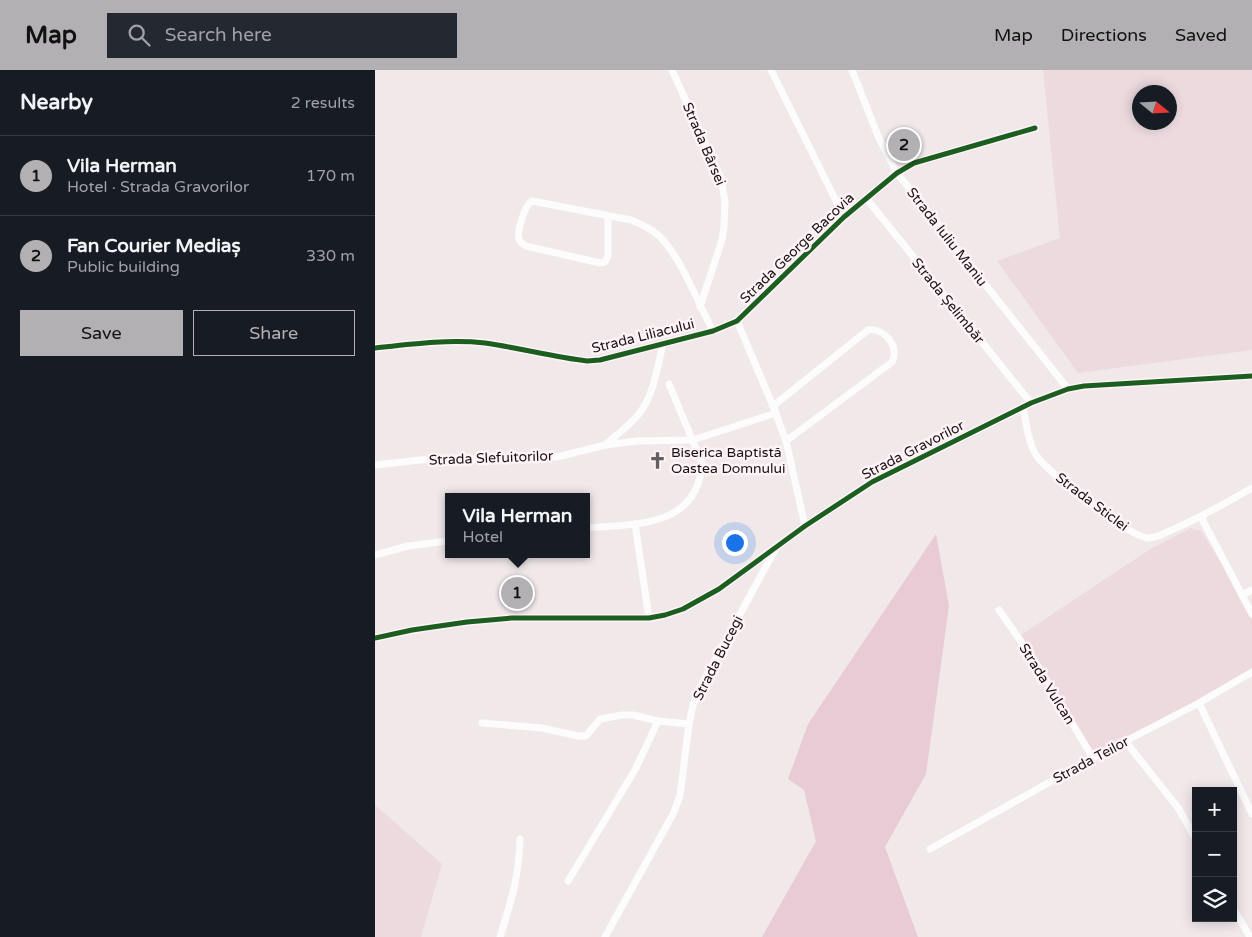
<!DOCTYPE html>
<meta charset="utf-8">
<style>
body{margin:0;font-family:"Varela Round",sans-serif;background:#242831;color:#f1f3f6}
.controls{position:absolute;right:15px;bottom:15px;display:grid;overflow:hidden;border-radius:0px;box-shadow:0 2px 12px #0003}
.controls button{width:45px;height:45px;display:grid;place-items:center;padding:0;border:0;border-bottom:1px solid #363941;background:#171b24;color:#f1f3f6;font:25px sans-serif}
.compass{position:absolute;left:757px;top:15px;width:45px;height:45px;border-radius:50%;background:#171b24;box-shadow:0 2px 12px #0003;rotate:108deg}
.you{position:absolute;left:359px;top:472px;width:18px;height:18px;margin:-12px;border:4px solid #fff;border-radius:50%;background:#1a73e8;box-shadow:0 0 0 8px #1a73e833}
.badge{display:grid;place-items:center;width:32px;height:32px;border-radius:50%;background:#b2b0b2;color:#111;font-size:16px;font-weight:700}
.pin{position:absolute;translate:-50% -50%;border:2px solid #fff;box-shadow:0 1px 5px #0006}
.popup{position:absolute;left:70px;top:423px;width:145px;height:65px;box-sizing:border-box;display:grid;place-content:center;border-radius:0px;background:#171b24;filter:drop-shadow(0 1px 4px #0005);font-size:16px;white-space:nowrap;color:#9ea1a6}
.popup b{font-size:19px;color:#f1f3f6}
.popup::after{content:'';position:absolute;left:50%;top:100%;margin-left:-10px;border:10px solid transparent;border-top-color:#171b24}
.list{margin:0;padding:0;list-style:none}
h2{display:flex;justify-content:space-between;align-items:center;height:65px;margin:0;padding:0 20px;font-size:21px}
h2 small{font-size:16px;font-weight:400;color:#9ea1a6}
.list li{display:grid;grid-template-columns:32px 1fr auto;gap:15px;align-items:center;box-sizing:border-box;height:80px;padding:0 20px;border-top:1px solid #363941}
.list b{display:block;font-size:19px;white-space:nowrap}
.list p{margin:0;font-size:16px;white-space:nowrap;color:#9ea1a6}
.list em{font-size:16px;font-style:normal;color:#9ea1a6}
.actions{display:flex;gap:10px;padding:15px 20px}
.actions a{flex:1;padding:11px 0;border:1px solid #b2b0b2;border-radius:0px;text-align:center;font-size:18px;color:#b2b0b2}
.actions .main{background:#b2b0b2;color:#111}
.icon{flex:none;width:28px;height:28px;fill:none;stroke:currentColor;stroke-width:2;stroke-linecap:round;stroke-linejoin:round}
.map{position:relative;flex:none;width:877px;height:867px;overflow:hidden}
header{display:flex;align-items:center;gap:30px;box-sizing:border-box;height:70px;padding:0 25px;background:#b2b0b2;color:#111}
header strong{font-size:24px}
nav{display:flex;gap:28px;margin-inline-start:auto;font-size:18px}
.search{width:350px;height:45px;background:#242831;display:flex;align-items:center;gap:12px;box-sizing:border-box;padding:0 18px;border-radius:0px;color:#9ea1a6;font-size:19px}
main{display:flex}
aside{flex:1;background:#171b24}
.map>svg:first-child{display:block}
.built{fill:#ecdadf;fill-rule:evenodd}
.green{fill:#e9cbd5}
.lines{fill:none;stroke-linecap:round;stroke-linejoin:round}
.minor{stroke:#fdfcfc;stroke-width:7}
.cycleway-casing{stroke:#fef3f7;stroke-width:8}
.cycleway{stroke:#1b5e20;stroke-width:5}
.labels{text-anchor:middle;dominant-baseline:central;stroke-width:5;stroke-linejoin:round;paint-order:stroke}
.street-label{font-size:14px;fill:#191315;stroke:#fef3f7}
.poi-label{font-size:14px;fill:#191315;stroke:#fef3f7;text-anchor:start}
</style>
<header>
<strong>Map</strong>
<div class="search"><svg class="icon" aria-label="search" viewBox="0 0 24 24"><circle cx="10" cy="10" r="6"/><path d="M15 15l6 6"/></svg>Search here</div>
<nav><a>Map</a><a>Directions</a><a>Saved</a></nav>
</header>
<main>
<aside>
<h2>Nearby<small>2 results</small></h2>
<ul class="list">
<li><span class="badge">1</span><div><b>Vila Herman</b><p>Hotel · Strada Gravorilor</p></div><em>170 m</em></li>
<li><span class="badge">2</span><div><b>Fan Courier Mediaș</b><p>Public building</p></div><em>330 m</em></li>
</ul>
<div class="actions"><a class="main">Save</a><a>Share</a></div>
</aside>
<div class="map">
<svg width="877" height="867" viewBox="0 0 877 867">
<rect width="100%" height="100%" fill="#f1e8ea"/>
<g class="built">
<path d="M 668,0 L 877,0 L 877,280 L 703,303 L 622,191 L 685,168 ZM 764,22 L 794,22 L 794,52 L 764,52 Z"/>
<path d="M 816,458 L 826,461 L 867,525 L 877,544 L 877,602 L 718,688 L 643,567 L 777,478 Z"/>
<path d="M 0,735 L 67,794 L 46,867 L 0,867 Z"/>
</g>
<path class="green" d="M 561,464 L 574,536 L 551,704 L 510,777 L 543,867 L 387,867 L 441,771 L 429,720 L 413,709 L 433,654 Z"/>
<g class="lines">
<g class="minor">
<path d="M 297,0 L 346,108 L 350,132 L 349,157 L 347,170 L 325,237"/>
<path d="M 396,0 L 469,147"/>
<path d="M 477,0 L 503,66 L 522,103 L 693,319"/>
<path d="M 491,128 L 656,333"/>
<path d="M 233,146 L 233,186 L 230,192 L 225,193 L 151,176 C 148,174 147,174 145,171 C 140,164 150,135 157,131 L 256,150 C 266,154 275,158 283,165 C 305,185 323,233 338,261"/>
<path d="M 362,251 L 398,336 L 411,371 L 430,456"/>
<path d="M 0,278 C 36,274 74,269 110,273 C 145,278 178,287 212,291 L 225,290 L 338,261 L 362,251 L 469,147 L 522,103 L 539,93 L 660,58"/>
<path d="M 398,336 L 493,260 C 510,258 525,277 517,292 L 411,371"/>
<path d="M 648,337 C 651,353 653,371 661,385 C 672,402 755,468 774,468 C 783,468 791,462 799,459 C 826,447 851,433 877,418"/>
<path d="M 230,375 C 241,365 254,356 263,345 C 279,326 282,298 288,274"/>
<path d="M 0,395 L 55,389 L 100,390 L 182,387 L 230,375 L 262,371 L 318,370 L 401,343"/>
<path d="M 826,447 L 877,544"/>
<path d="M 260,454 L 274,548"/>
<path d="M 211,458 C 260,454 323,458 327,393 L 294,314"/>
<path d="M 0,485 L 33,476 L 73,471"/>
<path d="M 867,525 L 877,520"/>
<path d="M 624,540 L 661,593 L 718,688"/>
<path d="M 0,568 L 37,560 L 92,552 L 137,548 L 274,548 L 290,545 L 308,539 L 344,519 L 430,456 L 497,412 L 656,333 L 693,319 L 709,316 L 877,306"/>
<path d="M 824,633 L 877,744"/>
<path d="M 107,653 L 167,658 L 203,666 L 211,666 L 225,649 L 248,645 L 258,645 L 283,651 L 314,654"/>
<path d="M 751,672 L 804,739 L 821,770"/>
<path d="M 555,779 L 718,688 L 824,633 L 877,602"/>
<path d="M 193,811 L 260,700 L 283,651"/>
<path d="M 858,838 L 875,867"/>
<path d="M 125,867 C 136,832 144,807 145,769"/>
<path d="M 230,867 L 298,744 L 305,726 L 314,654 L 318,635 L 324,619 L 400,480"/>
</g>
<defs>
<g id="cycleway">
<path d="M 0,278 C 36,274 74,269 110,273 C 145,278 178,287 212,291 L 225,290 L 338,261 L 362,251 L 469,147 L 522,103 L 539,93 L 660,58"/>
<path d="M 0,568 L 37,560 L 92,552 L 137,548 L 274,548 L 290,545 L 308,539 L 344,519 L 430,456 L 497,412 L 656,333 L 693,319 L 709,316 L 877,306"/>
</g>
</defs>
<use href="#cycleway" class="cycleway-casing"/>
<use href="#cycleway" class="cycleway"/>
</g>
<defs>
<symbol id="church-bare" viewBox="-9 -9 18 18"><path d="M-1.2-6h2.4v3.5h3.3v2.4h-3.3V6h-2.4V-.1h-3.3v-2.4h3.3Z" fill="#655e60" stroke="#fef3f7" stroke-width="2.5" paint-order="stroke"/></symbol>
</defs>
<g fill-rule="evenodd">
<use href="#church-bare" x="270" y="378" width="25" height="25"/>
</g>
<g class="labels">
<g class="street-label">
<text transform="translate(329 74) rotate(67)">Strada Bârsei</text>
<text transform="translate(572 167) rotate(52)">Strada Iuliu Maniu</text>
<text transform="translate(422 178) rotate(-44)">Strada George Bacovia</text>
<text transform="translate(573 231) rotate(51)">Strada Șelimbăr</text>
<text transform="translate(268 266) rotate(-14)">Strada Liliacului</text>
<text transform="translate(538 380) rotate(-27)">Strada Gravorilor</text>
<text transform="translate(116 388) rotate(-2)">Strada Slefuitorilor</text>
<text transform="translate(717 432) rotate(37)">Strada Sticlei</text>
<text transform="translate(343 588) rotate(-63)">Strada Bucegi</text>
<text transform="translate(672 614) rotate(58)">Strada Vulcan</text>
<text transform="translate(716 690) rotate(-28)">Strada Teilor</text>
</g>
<g class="poi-label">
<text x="296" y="382">Biserica Baptistă<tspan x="296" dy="16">Oastea Domnului</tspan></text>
</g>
</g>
</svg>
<div class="controls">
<button>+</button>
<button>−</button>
<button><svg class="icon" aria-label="layers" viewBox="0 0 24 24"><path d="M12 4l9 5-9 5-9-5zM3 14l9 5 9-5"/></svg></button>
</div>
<svg class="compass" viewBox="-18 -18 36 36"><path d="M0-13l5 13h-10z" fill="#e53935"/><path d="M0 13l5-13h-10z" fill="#9ea1a6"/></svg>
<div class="you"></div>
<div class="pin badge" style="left:142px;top:523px">1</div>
<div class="popup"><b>Vila Herman</b>Hotel</div>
<div class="pin badge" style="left:529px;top:75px">2</div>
</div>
</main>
